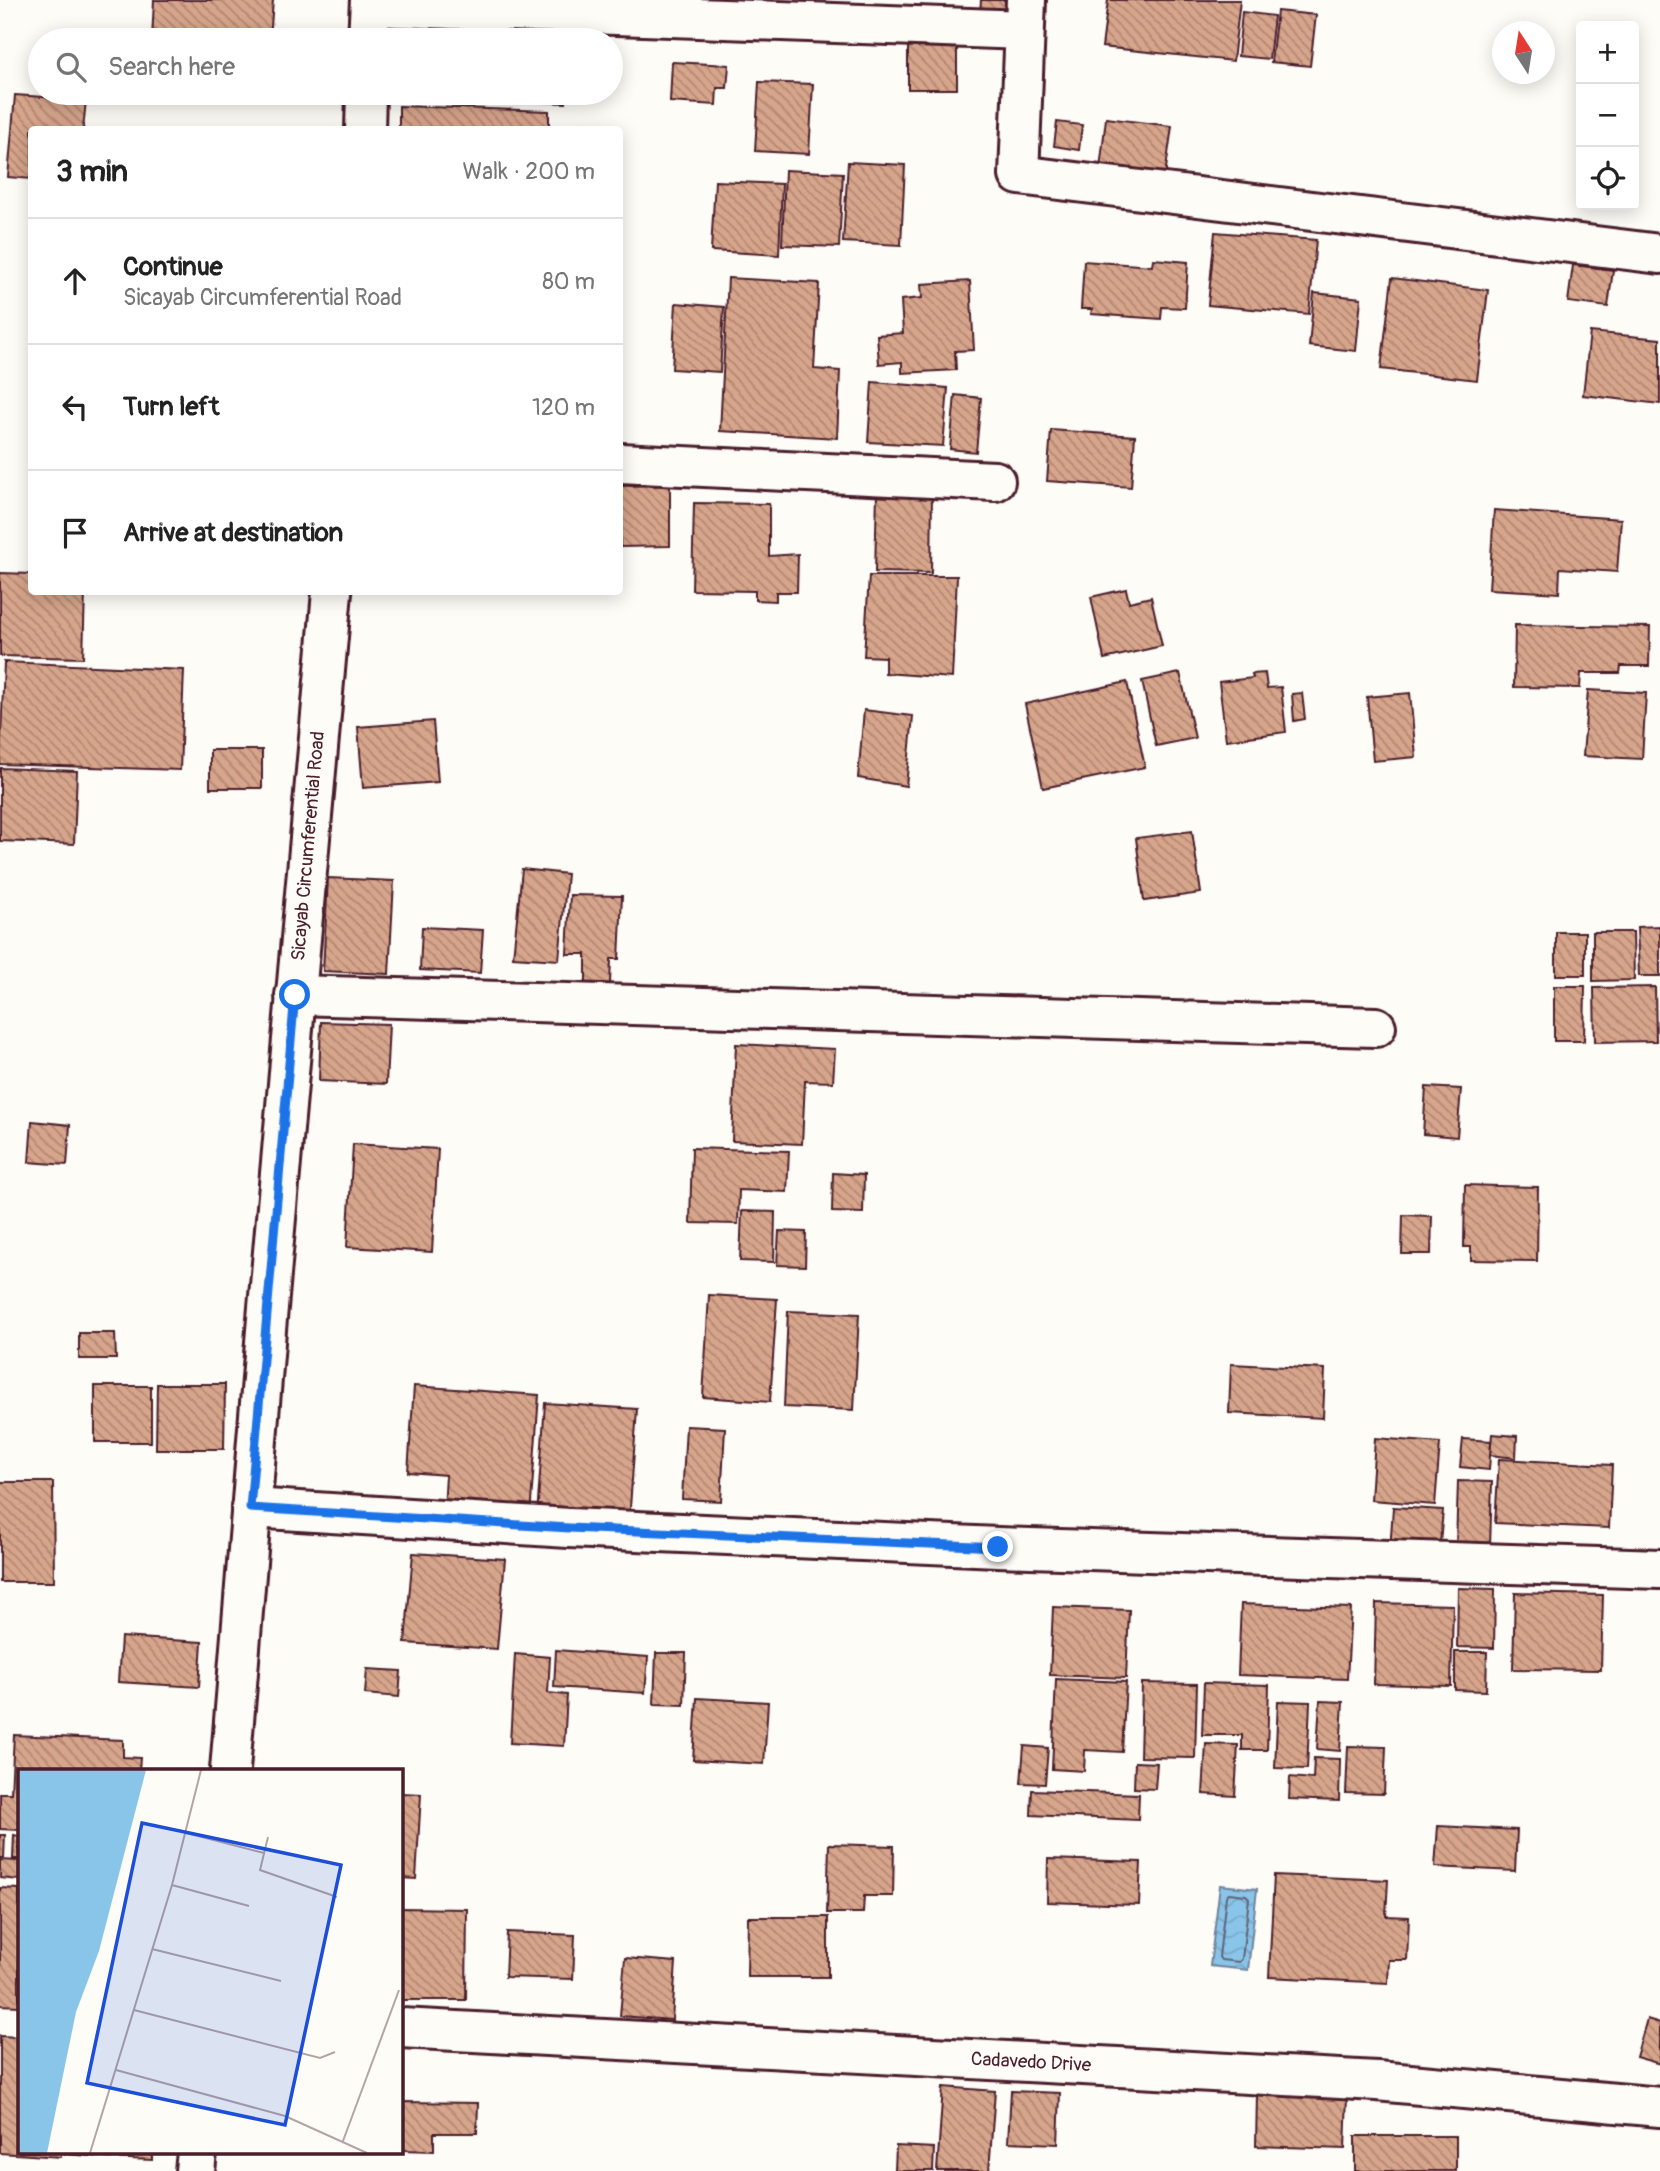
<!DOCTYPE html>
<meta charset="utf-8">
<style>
body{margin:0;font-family:Pangolin,sans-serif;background:#f2f2f2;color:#222}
.controls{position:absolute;right:21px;top:21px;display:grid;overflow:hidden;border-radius:7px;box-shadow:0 4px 18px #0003}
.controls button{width:63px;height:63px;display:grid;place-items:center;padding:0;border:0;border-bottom:2px solid #e0e0e0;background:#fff;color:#222;font:35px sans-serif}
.compass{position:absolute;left:1492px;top:21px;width:63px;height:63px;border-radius:50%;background:#fff;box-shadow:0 4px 18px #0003;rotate:348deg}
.stop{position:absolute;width:21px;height:21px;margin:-16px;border:5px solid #1a73e8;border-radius:50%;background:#fff}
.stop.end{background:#1a73e8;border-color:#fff;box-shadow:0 2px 7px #0008}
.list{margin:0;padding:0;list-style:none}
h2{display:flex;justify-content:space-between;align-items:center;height:91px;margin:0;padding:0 28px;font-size:30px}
h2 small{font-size:23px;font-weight:400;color:#767676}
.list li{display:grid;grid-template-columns:46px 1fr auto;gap:21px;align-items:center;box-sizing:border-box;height:126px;padding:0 28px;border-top:2px solid #e0e0e0}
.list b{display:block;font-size:26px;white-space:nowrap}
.list p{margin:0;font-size:23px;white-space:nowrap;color:#767676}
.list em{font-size:23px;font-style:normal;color:#767676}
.icon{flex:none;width:38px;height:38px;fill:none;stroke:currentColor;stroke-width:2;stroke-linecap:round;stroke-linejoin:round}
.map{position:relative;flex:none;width:1660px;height:2171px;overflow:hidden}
.search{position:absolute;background:#fff;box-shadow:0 4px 18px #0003;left:28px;top:28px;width:595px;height:77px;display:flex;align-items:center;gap:18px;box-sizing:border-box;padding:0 24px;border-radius:38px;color:#767676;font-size:26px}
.panel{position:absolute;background:#fff;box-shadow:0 4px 18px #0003;left:28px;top:126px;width:595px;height:469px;border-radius:7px}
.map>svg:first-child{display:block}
.water{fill:url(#water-waves);stroke:#6f839c;stroke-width:2}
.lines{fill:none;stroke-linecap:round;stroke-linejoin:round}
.shore{stroke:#636177;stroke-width:2}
.building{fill:url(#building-back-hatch);stroke:#4a1f2b;stroke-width:2}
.street-casing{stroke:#4a1f2b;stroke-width:44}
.street{stroke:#fdfcf7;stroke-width:38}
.route{stroke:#1a73e8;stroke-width:9}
.labels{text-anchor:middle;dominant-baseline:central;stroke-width:6;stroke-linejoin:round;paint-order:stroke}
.street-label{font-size:19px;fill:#4a1f2b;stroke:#fdfcf7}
.inset-road{fill:none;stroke:#b5a4a5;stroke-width:2}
.view{fill:#1d4ed8;fill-opacity:0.15;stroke:#1d4ed8;stroke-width:3.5}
.inset-edge{fill:none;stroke:#4a1f2b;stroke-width:3.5}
</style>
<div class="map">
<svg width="1660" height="2171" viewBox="0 0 1660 2171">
<defs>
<pattern id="water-waves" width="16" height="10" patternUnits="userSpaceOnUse" patternTransform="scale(1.75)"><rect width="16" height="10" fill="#88c5e8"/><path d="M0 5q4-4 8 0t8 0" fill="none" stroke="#77a9c7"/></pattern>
<pattern id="building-back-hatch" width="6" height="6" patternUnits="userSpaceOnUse" patternTransform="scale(1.75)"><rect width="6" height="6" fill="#d7a58b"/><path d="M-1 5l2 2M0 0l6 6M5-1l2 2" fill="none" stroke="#b08672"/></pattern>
</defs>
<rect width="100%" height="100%" fill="#fdfcf7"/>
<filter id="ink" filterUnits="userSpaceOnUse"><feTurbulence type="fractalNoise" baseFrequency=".0143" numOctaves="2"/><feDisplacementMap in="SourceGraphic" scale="14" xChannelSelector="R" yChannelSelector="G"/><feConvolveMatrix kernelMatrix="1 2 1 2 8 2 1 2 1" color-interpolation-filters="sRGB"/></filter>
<g filter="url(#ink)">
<path class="water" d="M 1220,1885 L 1257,1889 L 1248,1970 L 1210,1966 Z"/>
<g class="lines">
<path class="shore" d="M 1229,1893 L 1246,1895 L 1249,1898 L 1242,1959 L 1239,1962 L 1221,1960 L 1219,1957 L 1226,1896 Z"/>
</g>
<g class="building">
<path d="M 154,0 L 273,0 L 270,40 L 152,40 Z"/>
<path d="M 981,0 L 1017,0 L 1016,14 L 980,12 Z"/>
<path d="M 1108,0 L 1240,0 L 1233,61 L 1102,47 Z"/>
<path d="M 1277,11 L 1316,15 L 1310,66 L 1271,62 Z"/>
<path d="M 1242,12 L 1274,16 L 1269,59 L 1238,56 Z"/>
<path d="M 402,20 L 552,25 L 552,40 L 402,40 Z"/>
<rect x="908" y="42" width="49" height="47"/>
<path d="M 672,62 L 729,65 L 727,88 L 717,88 L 716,105 L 670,102 Z"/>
<path d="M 759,82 L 813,84 L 809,154 L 755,151 Z"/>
<path d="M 538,93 L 566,93 L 566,103 L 538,102 Z"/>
<path d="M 15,95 L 86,100 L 83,130 L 32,130 L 32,179 L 8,177 Z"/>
<path d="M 399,106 L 549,111 L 549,130 L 399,130 Z"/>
<path d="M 1106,118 L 1172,126 L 1165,176 L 1100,169 Z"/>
<path d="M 1057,122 L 1082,125 L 1079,150 L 1054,146 Z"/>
<path d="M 848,162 L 905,165 L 901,245 L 843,242 Z"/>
<path d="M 785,170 L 843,173 L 839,247 L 782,245 Z"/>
<path d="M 715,181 L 782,184 L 779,255 L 711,251 Z"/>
<path d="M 1215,232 L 1316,240 L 1309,314 L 1208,305 Z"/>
<path d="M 1153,259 L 1188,262 L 1185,308 L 1162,307 L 1161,319 L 1091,314 L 1092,309 L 1081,309 L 1084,261 L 1152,266 Z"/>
<path d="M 1573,265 L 1613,270 L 1608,307 L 1568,302 Z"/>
<path d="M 728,278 L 819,283 L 814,369 L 840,371 L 837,438 L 720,431 Z"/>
<path d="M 1392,278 L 1488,290 L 1477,380 L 1381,369 Z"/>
<path d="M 970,281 L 974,350 L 955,351 L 956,370 L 902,373 L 902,362 L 879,364 L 877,335 L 903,333 L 901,300 L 922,298 L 921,284 Z"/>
<path d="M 1314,293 L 1361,298 L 1356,351 L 1309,346 Z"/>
<path d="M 676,303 L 724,307 L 720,372 L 672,369 Z"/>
<path d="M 1590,332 L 1660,339 L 1660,404 L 1583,395 Z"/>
<path d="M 872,382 L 948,388 L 943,446 L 868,442 Z"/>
<path d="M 955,395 L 981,398 L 976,452 L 950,449 Z"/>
<path d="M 1051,430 L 1135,436 L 1131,487 L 1047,481 Z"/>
<path d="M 670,485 L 670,546 L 620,547 L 620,486 Z"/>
<path d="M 877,493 L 932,494 L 931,573 L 875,572 Z"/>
<path d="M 694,503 L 769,504 L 769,556 L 798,554 L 797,592 L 776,592 L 776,601 L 755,600 L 755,591 L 692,590 Z"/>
<path d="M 1494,510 L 1621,519 L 1617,572 L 1560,568 L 1559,593 L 1489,589 Z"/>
<path d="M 0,573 L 32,574 L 32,592 L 85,592 L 83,658 L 0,656 Z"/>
<path d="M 869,576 L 957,576 L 952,678 L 885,673 L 885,657 L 864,656 Z"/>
<path d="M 1126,589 L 1129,602 L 1151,597 L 1162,646 L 1104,659 L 1091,597 Z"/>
<path d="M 1515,625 L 1650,627 L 1649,666 L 1621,666 L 1620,673 L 1581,673 L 1580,688 L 1514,687 Z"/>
<path d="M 4,662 L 184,670 L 180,770 L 0,764 Z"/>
<path d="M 1180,673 L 1195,738 L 1156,746 L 1142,681 Z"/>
<path d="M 1265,673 L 1267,688 L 1281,687 L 1286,732 L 1226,740 L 1219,682 L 1253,678 L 1252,674 Z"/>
<path d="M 1127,682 L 1145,767 L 1043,788 L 1025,704 Z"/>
<path d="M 1588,690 L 1646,693 L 1642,759 L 1583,756 Z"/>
<path d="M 1302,693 L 1305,719 L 1294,721 L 1292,694 Z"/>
<path d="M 1410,693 L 1416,757 L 1373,761 L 1367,697 Z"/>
<path d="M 864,710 L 913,716 L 906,786 L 858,778 Z"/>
<path d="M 433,721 L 438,782 L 363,788 L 358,727 Z"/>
<rect x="210" y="750" width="52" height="38"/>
<path d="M 0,768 L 77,771 L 74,844 L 0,841 Z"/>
<path d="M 1192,831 L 1201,893 L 1144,901 L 1136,838 Z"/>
<path d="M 522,869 L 567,874 L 559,960 L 513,957 Z"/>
<path d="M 328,878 L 394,881 L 389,974 L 323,971 Z"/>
<path d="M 570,895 L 622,896 L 619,959 L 611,959 L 610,984 L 586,984 L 586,954 L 567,954 Z"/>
<path d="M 1660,926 L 1660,976 L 1639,976 L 1637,927 Z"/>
<path d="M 422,927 L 483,930 L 480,973 L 420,970 Z"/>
<rect x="1556" y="932" width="29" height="43"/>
<path d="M 1593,932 L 1633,932 L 1634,980 L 1593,981 Z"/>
<path d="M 1554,986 L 1585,986 L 1584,1041 L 1554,1041 Z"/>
<path d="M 1655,987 L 1656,1041 L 1595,1042 L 1594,988 Z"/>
<path d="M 321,1022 L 389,1024 L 386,1084 L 319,1081 Z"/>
<path d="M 736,1044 L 835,1049 L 833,1082 L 805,1081 L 802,1144 L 732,1141 Z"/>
<path d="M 1426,1087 L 1461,1089 L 1457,1137 L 1423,1134 Z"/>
<path d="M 32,1121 L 70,1125 L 67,1165 L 29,1162 Z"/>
<path d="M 353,1144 L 438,1149 L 432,1252 L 347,1247 Z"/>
<path d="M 692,1148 L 789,1151 L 787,1192 L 739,1190 L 738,1224 L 690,1223 Z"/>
<path d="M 833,1173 L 864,1175 L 863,1213 L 832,1212 Z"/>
<path d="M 1465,1185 L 1538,1187 L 1537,1261 L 1471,1260 L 1471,1247 L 1464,1247 Z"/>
<path d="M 742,1211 L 775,1212 L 774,1262 L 740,1261 Z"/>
<path d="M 1403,1215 L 1432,1216 L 1431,1254 L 1402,1254 Z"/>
<path d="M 779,1231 L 806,1232 L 805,1266 L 777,1265 Z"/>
<path d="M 709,1295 L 777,1299 L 770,1402 L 703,1397 Z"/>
<path d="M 788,1311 L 859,1314 L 854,1410 L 784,1407 Z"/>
<path d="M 79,1333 L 115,1333 L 116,1359 L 79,1359 Z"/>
<path d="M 1231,1364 L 1325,1369 L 1323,1418 L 1229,1413 Z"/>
<path d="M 157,1384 L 225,1384 L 224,1449 L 156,1449 Z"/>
<rect x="95" y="1386" width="56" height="56"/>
<path d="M 414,1386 L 539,1395 L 530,1516 L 444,1510 L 446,1475 L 408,1472 Z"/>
<path d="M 545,1403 L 637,1409 L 629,1522 L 537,1516 Z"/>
<path d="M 686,1426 L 725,1428 L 721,1501 L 682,1499 Z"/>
<path d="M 1492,1434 L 1517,1436 L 1516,1458 L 1490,1455 Z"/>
<path d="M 1375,1438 L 1440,1443 L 1435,1505 L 1371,1500 Z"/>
<path d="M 1463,1439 L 1491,1441 L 1489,1470 L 1460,1467 Z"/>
<path d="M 1499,1459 L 1612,1465 L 1609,1528 L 1495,1523 Z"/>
<path d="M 1458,1481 L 1492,1482 L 1490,1547 L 1456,1546 Z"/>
<path d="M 0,1482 L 53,1482 L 54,1582 L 0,1582 Z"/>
<path d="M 1393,1507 L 1443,1510 L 1439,1555 L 1390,1551 Z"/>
<path d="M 413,1553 L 505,1559 L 497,1649 L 405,1643 Z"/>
<path d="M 1458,1588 L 1495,1589 L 1494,1648 L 1457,1647 Z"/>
<path d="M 1515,1593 L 1603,1595 L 1601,1670 L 1513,1669 Z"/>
<path d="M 1376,1603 L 1453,1605 L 1451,1686 L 1374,1684 Z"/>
<path d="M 1241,1604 L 1351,1608 L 1347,1679 L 1238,1675 Z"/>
<path d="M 1053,1607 L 1129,1610 L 1126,1678 L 1050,1675 Z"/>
<path d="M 121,1637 L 202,1642 L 199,1687 L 118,1682 Z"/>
<path d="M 556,1650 L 648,1657 L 645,1693 L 554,1687 Z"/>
<path d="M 1455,1652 L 1487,1652 L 1486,1691 L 1455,1690 Z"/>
<path d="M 656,1653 L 686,1653 L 684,1705 L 654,1704 Z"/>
<path d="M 515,1654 L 550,1657 L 548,1693 L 567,1695 L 564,1746 L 510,1743 Z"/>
<path d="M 367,1669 L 401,1671 L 399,1697 L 365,1694 Z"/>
<path d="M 1056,1679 L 1126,1682 L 1122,1752 L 1085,1750 L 1084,1771 L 1052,1769 Z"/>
<path d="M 1142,1683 L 1197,1684 L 1195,1758 L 1140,1757 Z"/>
<path d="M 1204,1683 L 1269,1685 L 1267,1750 L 1242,1750 L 1242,1735 L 1202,1735 Z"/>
<path d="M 697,1698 L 768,1702 L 764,1764 L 693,1760 Z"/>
<path d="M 1278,1701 L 1310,1702 L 1307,1769 L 1275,1768 Z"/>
<path d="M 1320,1701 L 1343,1702 L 1340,1751 L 1317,1749 Z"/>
<path d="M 14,1735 L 123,1740 L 123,1757 L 140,1758 L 139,1770 L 19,1770 L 19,1830 L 0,1829 L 0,1793 L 11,1793 Z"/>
<path d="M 1206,1744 L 1238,1745 L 1235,1796 L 1203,1794 Z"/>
<path d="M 1024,1746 L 1048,1748 L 1045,1784 L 1021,1783 Z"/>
<path d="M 1348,1746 L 1386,1747 L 1384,1794 L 1346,1793 Z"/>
<path d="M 1314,1758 L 1340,1759 L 1339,1801 L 1289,1799 L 1290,1777 L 1313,1779 Z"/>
<path d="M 1135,1762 L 1157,1763 L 1155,1789 L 1134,1788 Z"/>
<path d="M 1032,1790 L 1139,1794 L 1138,1820 L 1031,1815 Z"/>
<path d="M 401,1793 L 421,1794 L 416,1879 L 401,1878 Z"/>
<path d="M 1438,1826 L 1517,1830 L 1515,1871 L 1435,1867 Z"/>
<path d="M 0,1835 L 5,1835 L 4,1858 L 0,1858 Z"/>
<path d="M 14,1835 L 19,1836 L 19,1859 L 13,1859 Z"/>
<path d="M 829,1844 L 894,1846 L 893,1896 L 864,1896 L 863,1913 L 827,1913 Z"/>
<path d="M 1048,1859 L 1141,1862 L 1139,1905 L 1047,1902 Z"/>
<path d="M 0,1860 L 19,1861 L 19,1880 L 0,1878 Z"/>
<path d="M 1274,1875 L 1388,1880 L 1386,1916 L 1409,1917 L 1407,1960 L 1389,1960 L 1388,1983 L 1269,1977 Z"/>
<path d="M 0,1888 L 19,1889 L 19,2006 L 0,2005 Z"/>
<path d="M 401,1908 L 467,1909 L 466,2000 L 401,2000 Z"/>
<path d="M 748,1917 L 828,1917 L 828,1977 L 747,1977 Z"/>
<path d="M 507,1932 L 575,1935 L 573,1979 L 505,1977 Z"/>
<path d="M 625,1958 L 676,1962 L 672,2020 L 620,2016 Z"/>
<path d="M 1647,2019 L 1660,2023 L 1660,2064 L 1636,2057 Z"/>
<path d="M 0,2036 L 19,2037 L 19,2152 L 61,2152 L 61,2157 L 0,2153 Z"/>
<path d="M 943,2087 L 995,2091 L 989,2171 L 937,2171 Z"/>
<path d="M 1011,2091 L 1060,2093 L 1058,2144 L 1008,2142 Z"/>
<path d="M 1257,2093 L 1347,2096 L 1345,2149 L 1256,2146 Z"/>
<path d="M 402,2102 L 478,2103 L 477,2133 L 434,2133 L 434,2151 L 402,2150 Z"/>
<rect x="1355" y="2136" width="101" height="35"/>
<path d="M 896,2146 L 934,2148 L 933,2171 L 895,2171 Z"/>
<path d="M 65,2152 L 103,2152 L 103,2157 L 65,2154 Z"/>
<path d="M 106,2152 L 152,2152 L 152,2160 L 106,2158 Z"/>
</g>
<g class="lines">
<defs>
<g id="street">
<path d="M 1026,0 L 1019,175 L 1660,254"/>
<path d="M 370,6 L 1024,30"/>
<path d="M 368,40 L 370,0"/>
<path d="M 365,130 L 366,93"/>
<path d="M 620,463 L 995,481"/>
<path d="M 295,995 L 1376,1027"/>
<path d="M 251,1508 L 569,1528 L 998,1547 L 1660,1569"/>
<path d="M 230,1770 L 266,1330 L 332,592"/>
<path d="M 401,2028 L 1377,2081 L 1660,2107"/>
<path d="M 195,2171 L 197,2152"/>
</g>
</defs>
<use href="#street" class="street-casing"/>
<use href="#street" class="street"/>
</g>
</g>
<g class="lines" filter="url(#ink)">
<path class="route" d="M 295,995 L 250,1508 L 569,1528 L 998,1547"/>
</g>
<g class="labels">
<g class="street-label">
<text transform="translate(308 846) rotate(-85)">Sicayab Circumferential Road</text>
<text transform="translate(1031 2062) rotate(3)">Cadavedo Drive</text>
</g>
</g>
<g transform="translate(18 1769)">
<rect width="385" height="385" fill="#fdfcf7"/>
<path d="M 0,1 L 128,1 L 81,182 L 58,243 L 29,384 L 0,384 Z" fill="#88c5e8"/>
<path class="inset-road" d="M 168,64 L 246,84M 250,68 L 242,101 L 319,128M 154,116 L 231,137M 134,180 L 263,212M 116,241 L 302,289 L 317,283M 98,301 L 267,347 L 349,384M 325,372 L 381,221M 72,384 L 154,116 L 183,1"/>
<path class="view" d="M 124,54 L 323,96 L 267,356 L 69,314 Z"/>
<rect width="385" height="385" class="inset-edge"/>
</g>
</svg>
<div class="controls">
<button>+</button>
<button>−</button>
<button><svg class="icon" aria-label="locate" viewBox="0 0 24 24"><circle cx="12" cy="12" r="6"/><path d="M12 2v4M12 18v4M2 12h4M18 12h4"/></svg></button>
</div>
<svg class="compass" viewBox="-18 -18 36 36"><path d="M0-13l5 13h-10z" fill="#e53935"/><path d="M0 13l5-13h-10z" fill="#767676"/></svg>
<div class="stop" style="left:295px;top:995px"></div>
<div class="stop end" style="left:998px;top:1547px"></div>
<div class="search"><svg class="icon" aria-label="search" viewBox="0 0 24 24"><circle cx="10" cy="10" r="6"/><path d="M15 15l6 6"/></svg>Search here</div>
<section class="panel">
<h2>3 min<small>Walk · 200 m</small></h2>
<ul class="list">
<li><svg class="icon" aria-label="ahead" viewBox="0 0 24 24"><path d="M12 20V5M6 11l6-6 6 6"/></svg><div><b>Continue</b><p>Sicayab Circumferential Road</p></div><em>80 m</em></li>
<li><svg class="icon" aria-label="left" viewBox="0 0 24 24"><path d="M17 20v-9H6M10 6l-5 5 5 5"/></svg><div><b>Turn left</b></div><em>120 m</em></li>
<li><svg class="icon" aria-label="arrive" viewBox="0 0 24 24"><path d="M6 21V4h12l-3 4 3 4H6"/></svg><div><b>Arrive at destination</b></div></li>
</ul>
</section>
</div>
